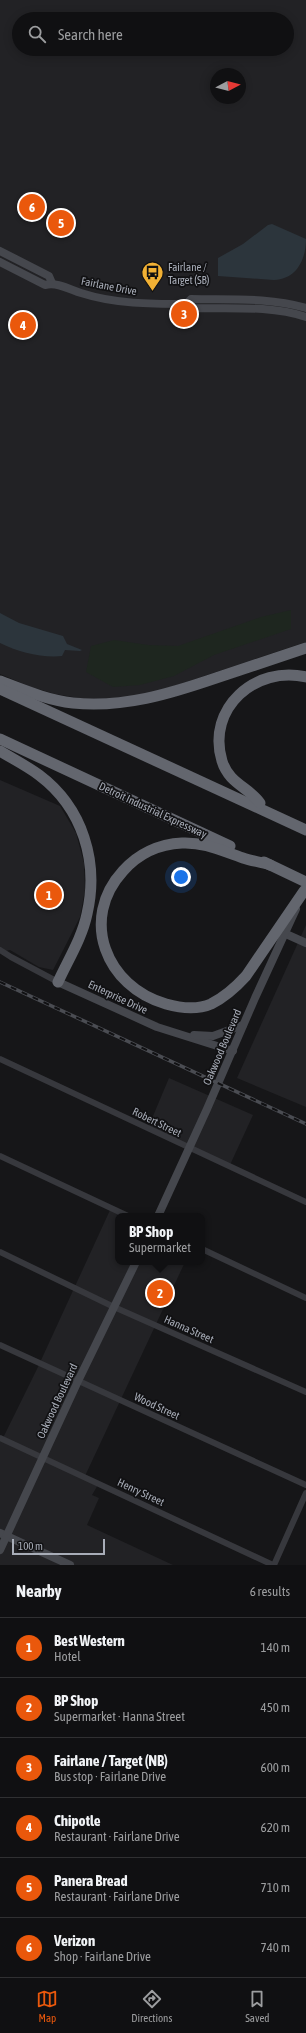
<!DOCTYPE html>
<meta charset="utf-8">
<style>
body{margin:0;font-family:"Asap Condensed",sans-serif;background:#1e1e20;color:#f1f3f6}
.compass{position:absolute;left:210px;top:68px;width:36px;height:36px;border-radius:50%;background:#101012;box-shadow:0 2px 10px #0003;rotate:83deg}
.scale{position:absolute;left:12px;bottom:10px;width:93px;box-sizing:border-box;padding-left:4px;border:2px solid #a8adb8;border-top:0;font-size:11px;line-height:14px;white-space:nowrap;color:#a8adb8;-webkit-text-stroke:3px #111113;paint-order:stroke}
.you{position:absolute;left:181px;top:877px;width:14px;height:14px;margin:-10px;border:3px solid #fff;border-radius:50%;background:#1a73e8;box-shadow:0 0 0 6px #1a73e833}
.badge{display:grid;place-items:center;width:26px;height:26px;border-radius:50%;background:#ea580c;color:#fff;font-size:13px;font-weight:700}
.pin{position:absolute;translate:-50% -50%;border:2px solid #fff;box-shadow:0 1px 4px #0006}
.popup{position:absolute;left:115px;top:1213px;width:90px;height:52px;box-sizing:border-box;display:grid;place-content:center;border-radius:8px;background:#101012;filter:drop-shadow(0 1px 3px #0005);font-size:13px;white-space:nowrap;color:#9c9d9f}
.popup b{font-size:15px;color:#f1f3f6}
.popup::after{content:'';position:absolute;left:50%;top:100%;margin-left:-8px;border:8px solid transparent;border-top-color:#101012}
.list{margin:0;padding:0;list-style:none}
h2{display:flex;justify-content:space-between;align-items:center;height:52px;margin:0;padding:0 16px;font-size:17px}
h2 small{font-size:13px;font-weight:400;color:#9c9d9f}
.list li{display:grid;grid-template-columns:26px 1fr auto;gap:12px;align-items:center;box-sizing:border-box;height:60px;padding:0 16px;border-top:1px solid #303032}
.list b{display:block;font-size:15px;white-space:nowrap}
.list p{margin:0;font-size:13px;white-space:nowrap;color:#9c9d9f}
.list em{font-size:13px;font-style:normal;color:#9c9d9f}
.icon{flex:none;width:22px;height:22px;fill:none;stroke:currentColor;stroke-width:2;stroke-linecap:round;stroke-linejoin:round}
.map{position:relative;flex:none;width:306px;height:1565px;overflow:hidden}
.search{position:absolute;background:#101012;box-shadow:0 2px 10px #0003;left:12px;right:12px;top:12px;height:44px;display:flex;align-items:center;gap:10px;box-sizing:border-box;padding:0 14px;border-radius:22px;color:#9c9d9f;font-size:15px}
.sheet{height:412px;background:#101012}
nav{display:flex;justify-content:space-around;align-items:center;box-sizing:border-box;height:56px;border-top:1px solid #303032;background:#101012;font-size:11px;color:#9c9d9f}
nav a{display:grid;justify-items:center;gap:2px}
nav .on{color:#ea580c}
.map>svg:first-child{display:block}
.built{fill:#222225;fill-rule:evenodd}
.green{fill:#1e261f}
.water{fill:#2c353c}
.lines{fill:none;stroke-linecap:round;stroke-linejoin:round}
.street{stroke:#37383d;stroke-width:6}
.secondary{stroke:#45474d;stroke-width:8}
.highway{stroke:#63666e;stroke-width:11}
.rail-casing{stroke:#4a4c52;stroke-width:3.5}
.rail{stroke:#111113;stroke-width:2;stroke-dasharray:6;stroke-linecap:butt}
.labels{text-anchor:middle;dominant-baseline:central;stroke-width:3.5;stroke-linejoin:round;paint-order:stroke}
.poi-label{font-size:11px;fill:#a8adb8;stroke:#111113;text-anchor:start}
.street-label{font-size:11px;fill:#a8adb8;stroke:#111113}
</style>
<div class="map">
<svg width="306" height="1565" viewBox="0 0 306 1565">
<rect width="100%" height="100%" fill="#161618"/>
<g class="built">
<path d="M 0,0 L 306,0 L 306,642 L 156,692 L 131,698 L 79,698 L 55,694 L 31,687 L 0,674 ZM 19,19 L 287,19 L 287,49 L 19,49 ZM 216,74 L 240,74 L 240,98 L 216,98 Z"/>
<path d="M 0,780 L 60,806 L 76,833 L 84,863 L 85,890 L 80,917 L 53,970 L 39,967 L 10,950 L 0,952 Z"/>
<path d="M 306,925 L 306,1107 L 237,1078 Z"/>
<path d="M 169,1078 L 253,1115 L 229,1167 L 148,1128 Z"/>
<path d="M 111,1208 L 128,1216 L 118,1216 L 118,1262 L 185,1262 L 85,1476 L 99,1483 L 92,1495 L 99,1498 L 87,1525 L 173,1565 L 0,1565 L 0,1438 L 3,1438 L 37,1369 Z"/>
</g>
<path class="green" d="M 291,610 L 291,629 L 214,655 L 174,676 L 140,685 L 113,687 L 86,672 L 91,646 L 114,640 L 148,645 L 178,646 L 261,617 Z"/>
<g class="water">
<path d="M 272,224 L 306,239 C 306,259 297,279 274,280 L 218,276 L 218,258 L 243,244 L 268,225 Z"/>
<path d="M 0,613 L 19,623 L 63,636 L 67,644 L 82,650 L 80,651 L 65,650 L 62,656 C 42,658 18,652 0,643 Z"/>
</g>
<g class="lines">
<g class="street">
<path d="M 0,950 L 11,957 L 58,982"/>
<path d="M 0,1059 L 306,1202"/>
<path d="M 0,1156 L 128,1216"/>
<path d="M 202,1249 L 306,1298"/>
<path d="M 0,1252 L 114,1307 L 306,1392"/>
<path d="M 0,1345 L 306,1485"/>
<path d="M 0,1438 L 273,1565"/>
<path d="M 274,1565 L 306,1493"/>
</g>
<g class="secondary">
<path d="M 0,251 L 49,276 L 52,283"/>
<path d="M 0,262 L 45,285 C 57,282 69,289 81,293 C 115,304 151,304 186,304 L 191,299 C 229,300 269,297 306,308"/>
<path d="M 186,304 L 190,308 C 228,309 270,305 306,317"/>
<path d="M 286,934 L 306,943"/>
<path d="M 58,982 L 157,1027 L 233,1051"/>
<path d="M 194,1035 L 213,1036 L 243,1025"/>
<path d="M 158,1216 L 207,1109 L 255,998 L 296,909"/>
<path d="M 0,1533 L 70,1565"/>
<path d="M 0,1550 L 78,1381 L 136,1262"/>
</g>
<g class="highway">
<path d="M 0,681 C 24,690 47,700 73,703 C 124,708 169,694 216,678 C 246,668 276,658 306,648"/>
<path d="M 0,689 L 306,830"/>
<path d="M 0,739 L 230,846"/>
<path d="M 0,751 C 13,759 27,766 39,775 C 83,808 99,862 87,914 C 82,938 68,960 58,982"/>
<path d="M 260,803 C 249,787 229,784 222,761 C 206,708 256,665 306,677"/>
<path d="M 264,862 L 306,882"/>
<path d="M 270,865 C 261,862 252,861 243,858 C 222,851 205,842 182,843 C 159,844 138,854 123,871 C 79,919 106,987 166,1004 C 180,1008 197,1010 211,1004 C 225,997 236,987 246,976 L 304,891"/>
</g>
<defs>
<path id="rail" d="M 0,982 L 306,1124"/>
</defs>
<use href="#rail" class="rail-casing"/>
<use href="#rail" class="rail"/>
</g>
<defs>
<symbol id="bus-pin" viewBox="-11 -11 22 30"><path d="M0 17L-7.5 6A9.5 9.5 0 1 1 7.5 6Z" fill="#f2b134" stroke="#111113"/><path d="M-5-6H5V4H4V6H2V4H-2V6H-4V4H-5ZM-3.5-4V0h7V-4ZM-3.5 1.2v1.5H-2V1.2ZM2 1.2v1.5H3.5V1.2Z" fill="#111"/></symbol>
</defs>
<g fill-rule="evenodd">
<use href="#bus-pin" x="140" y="260" width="25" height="34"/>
</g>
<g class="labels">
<g class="poi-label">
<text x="168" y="267">Fairlane /<tspan x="168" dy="13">Target (SB)</tspan></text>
</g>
<g class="street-label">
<text transform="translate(109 286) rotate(11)">Fairlane Drive</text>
<text transform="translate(153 810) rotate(25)">Detroit Industrial Expressway</text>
<text transform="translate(118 997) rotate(25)">Enterprise Drive</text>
<text transform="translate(222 1047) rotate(-67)">Oakwood Boulevard</text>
<text transform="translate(157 1122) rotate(26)">Robert Street</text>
<text transform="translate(189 1329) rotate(24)">Hanna Street</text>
<text transform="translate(57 1401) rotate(-65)">Oakwood Boulevard</text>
<text transform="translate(157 1406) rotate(25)">Wood Street</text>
<text transform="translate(141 1492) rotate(25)">Henry Street</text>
</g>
</g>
</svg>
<svg class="compass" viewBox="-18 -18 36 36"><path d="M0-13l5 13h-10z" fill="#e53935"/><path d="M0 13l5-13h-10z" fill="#9c9d9f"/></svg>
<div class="scale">100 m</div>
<div class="you"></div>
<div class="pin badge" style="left:49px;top:895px">1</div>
<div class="pin badge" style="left:160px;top:1293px">2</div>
<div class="popup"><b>BP Shop</b>Supermarket</div>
<div class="pin badge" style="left:184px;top:314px">3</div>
<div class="pin badge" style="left:23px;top:325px">4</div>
<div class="pin badge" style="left:61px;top:223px">5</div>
<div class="pin badge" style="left:32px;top:207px">6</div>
<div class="search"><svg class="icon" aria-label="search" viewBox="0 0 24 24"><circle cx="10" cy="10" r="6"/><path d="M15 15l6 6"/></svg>Search here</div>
</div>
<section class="sheet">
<h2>Nearby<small>6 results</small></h2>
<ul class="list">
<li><span class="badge">1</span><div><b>Best Western</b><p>Hotel</p></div><em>140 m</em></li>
<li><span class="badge">2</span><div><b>BP Shop</b><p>Supermarket · Hanna Street</p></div><em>450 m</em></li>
<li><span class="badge">3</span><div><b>Fairlane / Target (NB)</b><p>Bus stop · Fairlane Drive</p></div><em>600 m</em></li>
<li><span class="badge">4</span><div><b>Chipotle</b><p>Restaurant · Fairlane Drive</p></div><em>620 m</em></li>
<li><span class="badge">5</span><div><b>Panera Bread</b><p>Restaurant · Fairlane Drive</p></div><em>710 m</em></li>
<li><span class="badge">6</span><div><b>Verizon</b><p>Shop · Fairlane Drive</p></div><em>740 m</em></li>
</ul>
</section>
<nav>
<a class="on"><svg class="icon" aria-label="map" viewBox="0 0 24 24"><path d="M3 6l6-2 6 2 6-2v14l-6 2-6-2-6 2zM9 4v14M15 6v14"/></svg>Map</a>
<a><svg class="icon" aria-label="directions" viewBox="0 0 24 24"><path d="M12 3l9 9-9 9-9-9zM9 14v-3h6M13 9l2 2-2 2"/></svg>Directions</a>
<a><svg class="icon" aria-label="saved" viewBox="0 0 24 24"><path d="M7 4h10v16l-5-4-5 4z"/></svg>Saved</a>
</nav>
